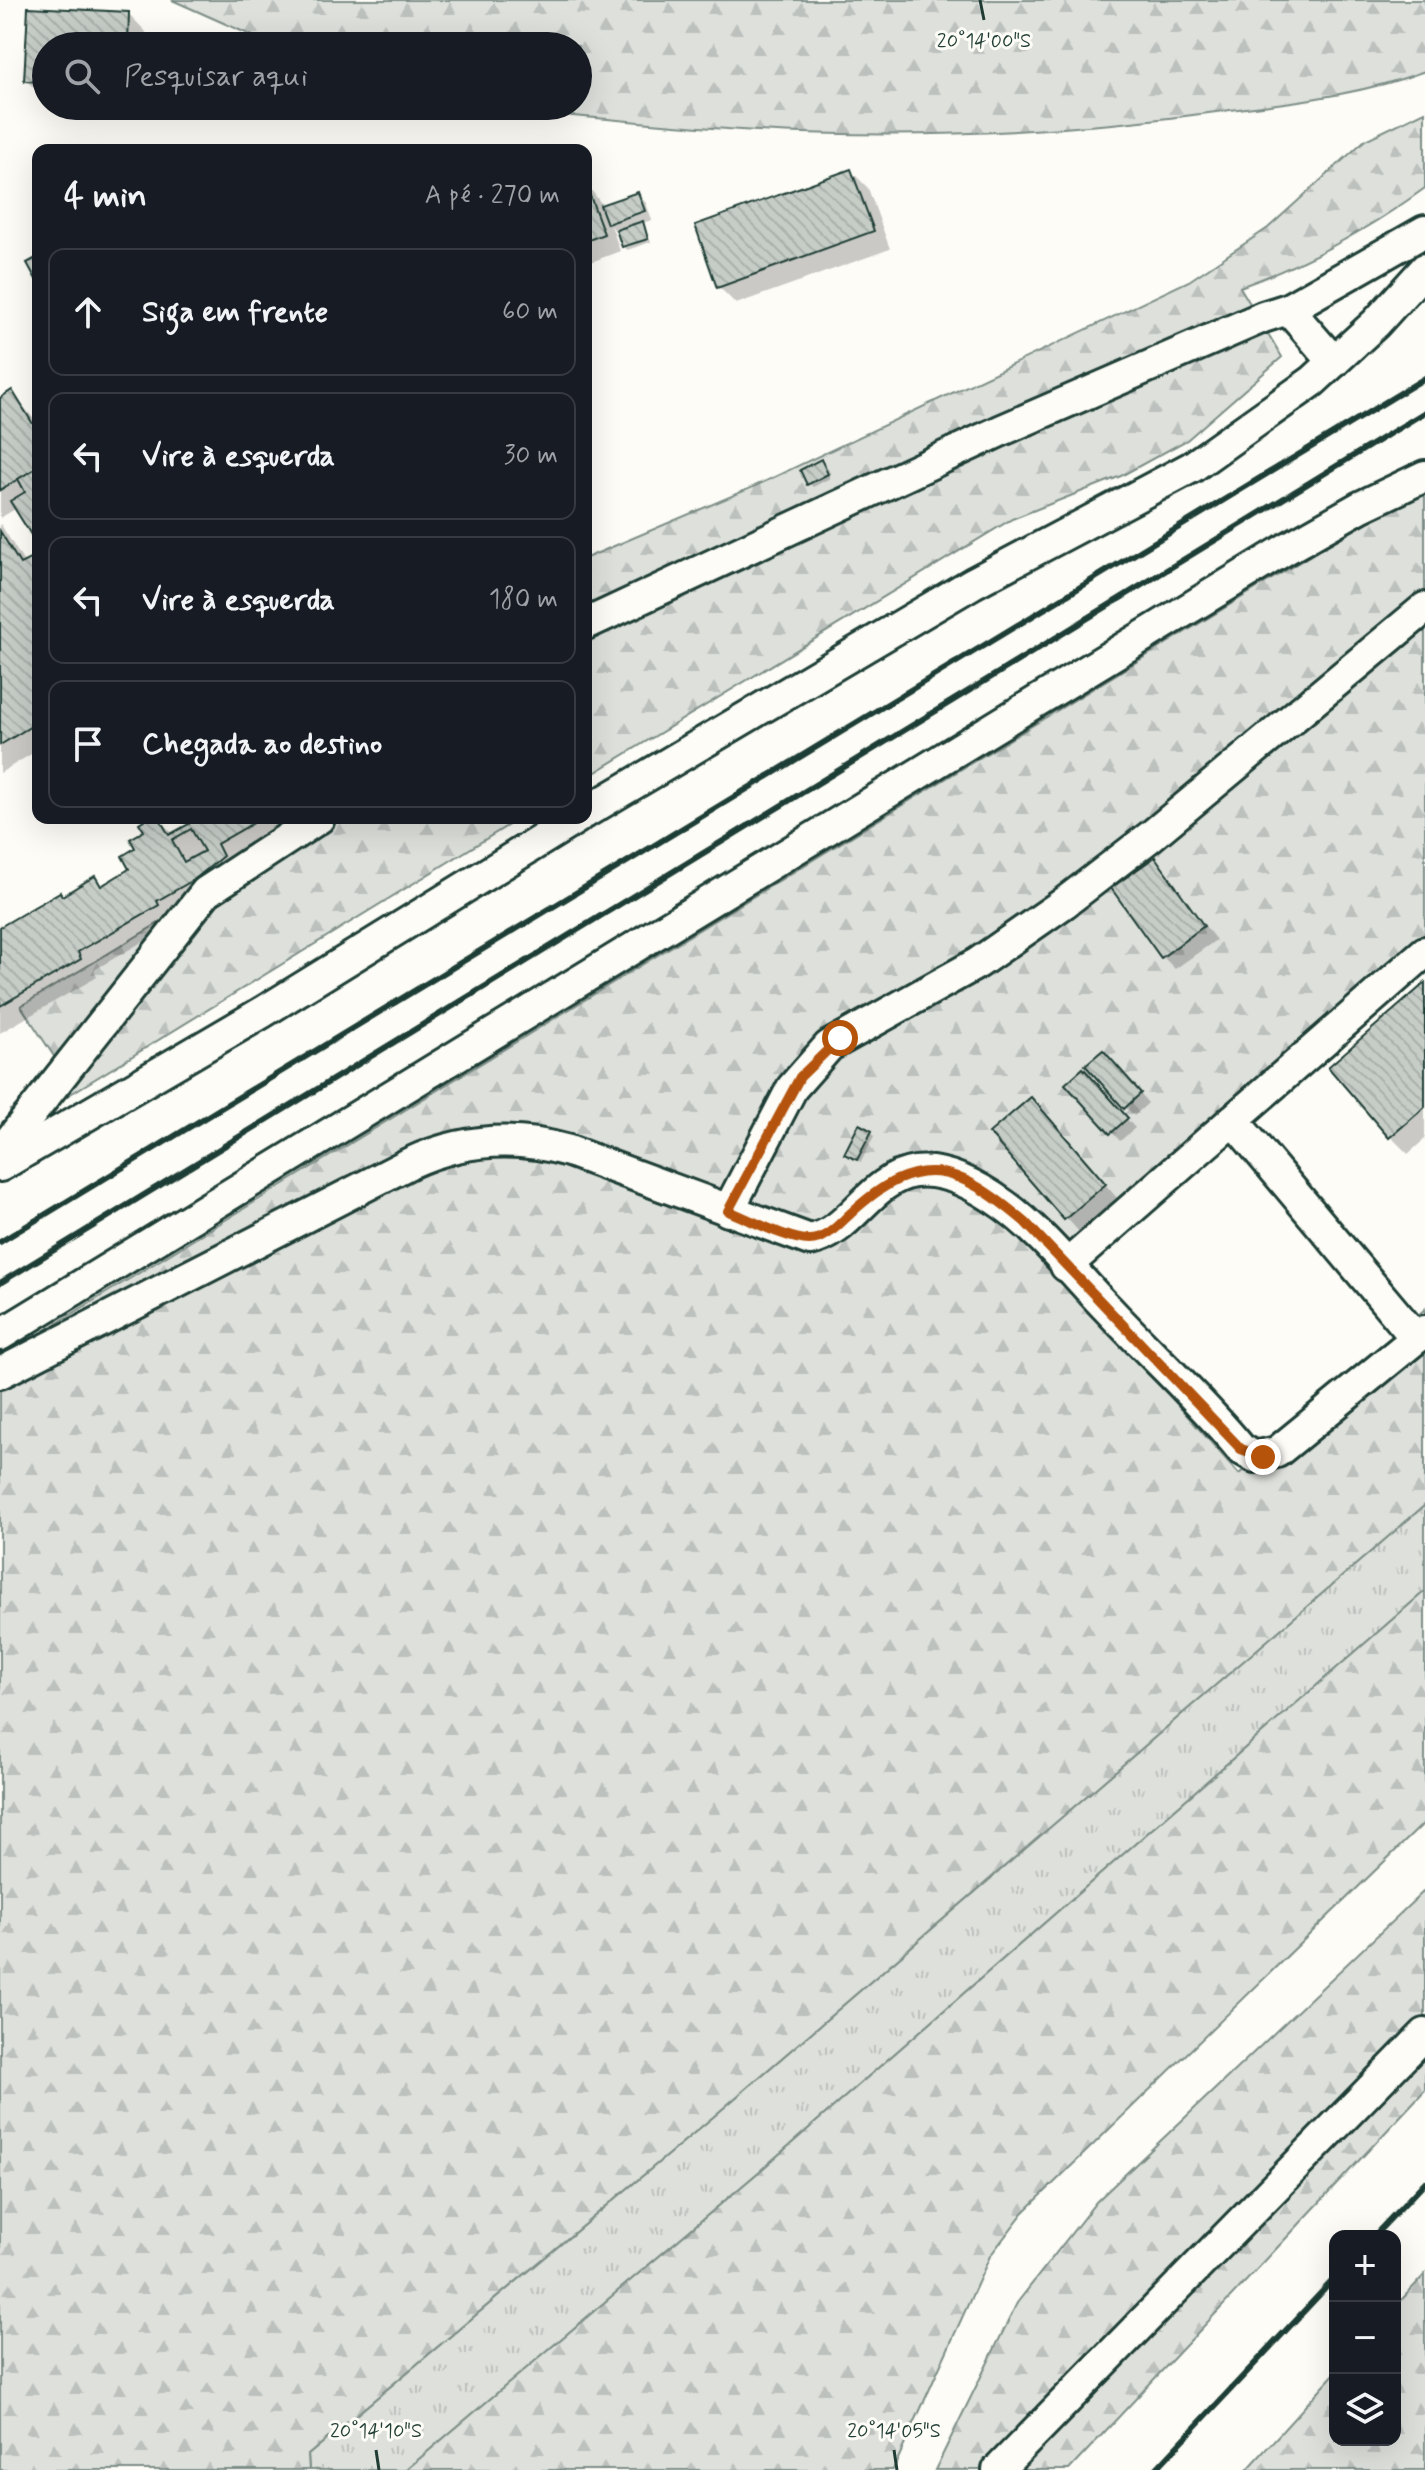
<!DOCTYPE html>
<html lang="pt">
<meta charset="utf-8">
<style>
body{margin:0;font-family:Mynerve,sans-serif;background:#20242c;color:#f1f3f6}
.controls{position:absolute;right:24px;bottom:24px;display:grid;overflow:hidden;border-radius:16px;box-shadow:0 8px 32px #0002}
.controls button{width:72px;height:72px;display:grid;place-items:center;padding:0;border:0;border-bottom:2px solid #363941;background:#171b24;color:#f1f3f6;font:40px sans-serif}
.stop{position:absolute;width:24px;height:24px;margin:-18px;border:6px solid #b45309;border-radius:50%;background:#fff}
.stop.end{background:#b45309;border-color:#fff;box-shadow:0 2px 8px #0008}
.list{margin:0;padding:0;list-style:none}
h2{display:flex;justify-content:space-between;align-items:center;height:104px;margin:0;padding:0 32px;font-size:34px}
h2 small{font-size:26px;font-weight:400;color:#9ea1a6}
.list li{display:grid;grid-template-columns:52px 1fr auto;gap:24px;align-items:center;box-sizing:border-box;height:128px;margin:0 16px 16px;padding:0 16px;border:2px solid #363941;border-radius:16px}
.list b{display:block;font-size:30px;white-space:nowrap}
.list em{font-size:26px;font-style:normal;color:#9ea1a6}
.icon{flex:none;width:44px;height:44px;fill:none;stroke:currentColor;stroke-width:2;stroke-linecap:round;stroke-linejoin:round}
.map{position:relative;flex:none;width:1425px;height:2470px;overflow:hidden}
.search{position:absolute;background:#171b24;box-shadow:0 8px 32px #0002;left:32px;top:32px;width:560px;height:88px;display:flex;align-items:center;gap:20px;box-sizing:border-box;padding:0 28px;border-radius:44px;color:#9ea1a6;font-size:30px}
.panel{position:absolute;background:#171b24;box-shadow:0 8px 32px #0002;left:32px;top:144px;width:560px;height:680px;border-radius:16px}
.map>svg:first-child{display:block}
.grass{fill:url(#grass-tufts);stroke:#7e8e88;stroke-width:2}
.forest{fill:url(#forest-firs);stroke:#7e8e88;stroke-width:2}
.shadow{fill:#0003}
.building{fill:url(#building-back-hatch);stroke:#1f3d34;stroke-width:2;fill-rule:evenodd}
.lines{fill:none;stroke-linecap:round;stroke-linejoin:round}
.minor-casing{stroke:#1f3d34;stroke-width:36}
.minor{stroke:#fdfcf7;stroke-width:30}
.rail{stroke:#1f3d34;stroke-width:6}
.route{stroke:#b45309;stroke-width:10}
.ticks{fill:none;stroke:#1f3d34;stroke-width:3}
.ticks-label{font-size:20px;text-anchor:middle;fill:#1f3d34;stroke:#fdfcf7;stroke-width:6;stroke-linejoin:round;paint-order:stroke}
</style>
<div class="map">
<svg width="1425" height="2470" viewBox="0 0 1425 2470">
<defs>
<pattern id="grass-tufts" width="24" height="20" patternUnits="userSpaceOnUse" patternTransform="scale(2)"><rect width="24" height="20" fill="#dde0db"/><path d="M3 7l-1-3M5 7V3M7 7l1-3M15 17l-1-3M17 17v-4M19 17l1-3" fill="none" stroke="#bdc1bd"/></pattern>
<pattern id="forest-firs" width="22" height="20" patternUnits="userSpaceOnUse" patternTransform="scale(2)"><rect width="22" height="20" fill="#dde0db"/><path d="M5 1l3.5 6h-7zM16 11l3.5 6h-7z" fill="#bdc1bd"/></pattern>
<pattern id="building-back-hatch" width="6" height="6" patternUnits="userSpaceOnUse" patternTransform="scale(2)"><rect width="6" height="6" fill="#c6cdc7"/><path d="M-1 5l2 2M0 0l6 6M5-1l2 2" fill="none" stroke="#aab1ac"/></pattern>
</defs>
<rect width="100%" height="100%" fill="#fdfcf7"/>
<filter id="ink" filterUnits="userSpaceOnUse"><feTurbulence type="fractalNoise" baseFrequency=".0125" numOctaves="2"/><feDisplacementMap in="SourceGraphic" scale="16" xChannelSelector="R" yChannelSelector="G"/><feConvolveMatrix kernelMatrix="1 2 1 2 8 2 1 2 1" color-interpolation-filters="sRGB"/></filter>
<g filter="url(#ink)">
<path class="grass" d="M 1425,1505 L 1425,1591 L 760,2171 L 406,2470 L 309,2470 L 308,2455 L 713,2117 Z"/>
<g class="forest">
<path d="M 172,0 L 1425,0 L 1425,71 C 1361,95 1291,102 1224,111 C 1065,133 901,140 741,130 C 648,124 556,114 464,106 L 578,106 L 578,46 L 265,46 L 264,41 Z"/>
<path d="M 1425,111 L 1425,188 C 1366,231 1308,263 1240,287 L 1282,357 L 1187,440 L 1121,476 L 1012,519 L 586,778 L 586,558 L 753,487 L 1189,281 L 1268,228 L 1365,140 Z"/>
<path d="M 1425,485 L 1425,936 L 1055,1266 L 1239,1474 L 1425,1309 L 1425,1505 L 713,2117 L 308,2455 L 309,2470 L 0,2470 L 0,1358 Z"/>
<path d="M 333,818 L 520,818 L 20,1125 L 10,1110 L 65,1073 L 21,1006 Z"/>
<path d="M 1425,1591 L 1425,1822 L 1023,2213 L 990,2256 L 893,2470 L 406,2470 L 760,2171 Z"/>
<path d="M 1425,1890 L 1425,2090 L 1069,2470 L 935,2470 L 1017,2303 L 1096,2202 Z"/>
<path d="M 1425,2274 L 1425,2470 L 1247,2470 L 1335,2373 L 1335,2440 L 1395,2440 L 1395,2307 Z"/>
</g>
<g class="shadow">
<path d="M 30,9 L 129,14 L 146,32 L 145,46 L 46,46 L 43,97 L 26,80 Z"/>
<path d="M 236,106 L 287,106 L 287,108 Z"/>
<path d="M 851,171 L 868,188 L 890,249 L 736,304 L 719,287 Z"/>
<path d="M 586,183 L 603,206 L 638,194 L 646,203 L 652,220 L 642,223 L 651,242 L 627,250 L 611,225 L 620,251 L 586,264 Z"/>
<path d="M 12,393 L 38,424 L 38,543 L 17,508 L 0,518 L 0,400 Z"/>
<path d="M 824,465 L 830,478 L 813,487 L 809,483 Z"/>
<path d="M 0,523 L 25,564 L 31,560 L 38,567 L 38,750 L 0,773 Z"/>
<path d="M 151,818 L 158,818 L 174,835 L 191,825 L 187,818 L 280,818 L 287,831 L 175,923 L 94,970 L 97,977 L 0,1033 L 0,929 L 95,879 L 103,887 L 132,870 Z"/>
<path d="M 1154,860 L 1216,940 L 1175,969 L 1162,956 Z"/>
<path d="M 1425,986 L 1425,1139 L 1408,1154 L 1390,1136 Z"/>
<path d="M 1111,1060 L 1148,1103 L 1134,1116 L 1088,1065 Z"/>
<path d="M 1091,1079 L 1135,1128 L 1120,1141 L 1068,1084 Z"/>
<path d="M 1044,1113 L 1117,1198 L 1079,1232 L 992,1133 Z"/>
<path d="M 871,1133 L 874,1136 L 861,1162 L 850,1157 Z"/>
</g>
<g class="building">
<path d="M 28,7 L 129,12 L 128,46 L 46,46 L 46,82 L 24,81 Z"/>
<path d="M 246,41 L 276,42 L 276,46 L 246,46 Z"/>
<path d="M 851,169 L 874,231 L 717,288 L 695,225 Z"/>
<path d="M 586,185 L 604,234 L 586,241 Z"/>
<path d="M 638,192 L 645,211 L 607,224 L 600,205 Z"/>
<path d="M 643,221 L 648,239 L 622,247 L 616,230 Z"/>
<path d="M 38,257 L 38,283 L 27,263 Z"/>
<path d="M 12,390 L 38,432 L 38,467 L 0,490 L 0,398 Z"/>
<path d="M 821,459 L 828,474 L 807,485 L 800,470 Z"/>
<path d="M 38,467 L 38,546 L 10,501 L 25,492 L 18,479 Z"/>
<path d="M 0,531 L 20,564 L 32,558 L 38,568 L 38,722 L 0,745 Z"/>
<path d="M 147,818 L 159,818 L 169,835 L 189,824 L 185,818 L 262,818 L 217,844 L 223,856 L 195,879 L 157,901 L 159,905 L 78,952 L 81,959 L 0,1006 L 0,927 L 60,892 L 62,896 L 95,876 L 101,886 L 129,869 L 122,856 L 135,848 L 130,839 L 144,831 L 139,823 ZM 191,829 L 204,851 L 184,862 L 172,840 Z"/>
<path d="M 1155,857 L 1204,926 L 1161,958 L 1111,888 Z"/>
<path d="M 1425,983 L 1425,1107 L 1389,1138 L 1328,1067 Z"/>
<path d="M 1103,1050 L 1141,1093 L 1124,1109 L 1085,1065 Z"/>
<path d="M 1083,1068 L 1128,1118 L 1110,1134 L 1065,1084 Z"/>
<path d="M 1031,1097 L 1106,1184 L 1064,1220 L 989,1133 Z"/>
<path d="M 859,1124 L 872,1131 L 857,1160 L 844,1154 Z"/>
</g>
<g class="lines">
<defs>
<g id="minor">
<path d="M 1288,309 L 1425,231"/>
<path d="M 586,624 L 1000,431 L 1263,317 L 1288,309 L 1334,362"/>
<path d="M 586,812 L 973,583 L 1192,467 L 1313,381 L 1376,323 L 1425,269"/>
<path d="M 1233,1120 L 1416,1338"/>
<path d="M 0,1153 L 206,892 L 319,818"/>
<path d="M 0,1166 L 263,1012 L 577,818"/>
<path d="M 728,1211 L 792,1088 L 829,1046 L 978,963 L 1064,903 L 1151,836 L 1425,608"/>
<path d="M 1066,1266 L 1425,952"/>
<path d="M 0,1335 L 1286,549 L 1360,507 L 1425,476"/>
<path d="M 0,1373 L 410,1163 C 462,1139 514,1135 569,1151 L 810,1240 C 852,1232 869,1179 915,1172 C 946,1168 979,1187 1004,1205 C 1043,1233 1074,1274 1107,1308 C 1151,1355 1200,1399 1241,1449 L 1255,1457 L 1277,1452 L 1425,1331"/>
<path d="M 998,2470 L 1425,2034"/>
</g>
</defs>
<use href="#minor" class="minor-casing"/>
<use href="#minor" class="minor"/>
<g class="rail">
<path d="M 0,1242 L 1425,378"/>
<path d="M 0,1283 L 1425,412"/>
<path d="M 1374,2236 L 1425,2182"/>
<path d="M 1155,2470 L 1335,2278"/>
</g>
</g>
</g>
<g class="lines" filter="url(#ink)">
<path class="route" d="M 840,1038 L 800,1077 L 728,1211 C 749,1219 789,1240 809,1240 C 826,1240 838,1225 850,1214 C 919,1150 956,1164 1025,1222 L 1241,1449 L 1263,1457"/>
</g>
<path class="ticks" d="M 980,0 L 984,20M 376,2450 L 379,2470M 894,2450 L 897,2470"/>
<g class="ticks-label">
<text x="984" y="47">20°14'00"S</text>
<text x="376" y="2437">20°14'10"S</text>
<text x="894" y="2437">20°14'05"S</text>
</g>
</svg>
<div class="controls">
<button>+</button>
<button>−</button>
<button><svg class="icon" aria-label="layers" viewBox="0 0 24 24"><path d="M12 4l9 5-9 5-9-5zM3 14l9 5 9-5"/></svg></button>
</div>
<div class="stop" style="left:840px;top:1038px"></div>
<div class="stop end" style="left:1263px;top:1457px"></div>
<div class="search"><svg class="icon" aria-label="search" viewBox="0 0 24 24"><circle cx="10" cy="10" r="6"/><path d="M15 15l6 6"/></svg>Pesquisar aqui</div>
<section class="panel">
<h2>4 min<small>A pé · 270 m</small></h2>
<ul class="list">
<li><svg class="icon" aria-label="ahead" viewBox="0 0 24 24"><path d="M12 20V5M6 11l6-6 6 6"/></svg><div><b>Siga em frente</b></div><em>60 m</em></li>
<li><svg class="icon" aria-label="left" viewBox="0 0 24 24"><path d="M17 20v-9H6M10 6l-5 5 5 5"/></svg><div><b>Vire à esquerda</b></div><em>30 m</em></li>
<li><svg class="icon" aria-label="left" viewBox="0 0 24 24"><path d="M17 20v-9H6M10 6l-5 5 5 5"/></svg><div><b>Vire à esquerda</b></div><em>180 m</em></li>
<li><svg class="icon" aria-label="arrive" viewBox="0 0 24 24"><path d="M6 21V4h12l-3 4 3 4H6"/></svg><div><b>Chegada ao destino</b></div></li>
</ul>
</section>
</div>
